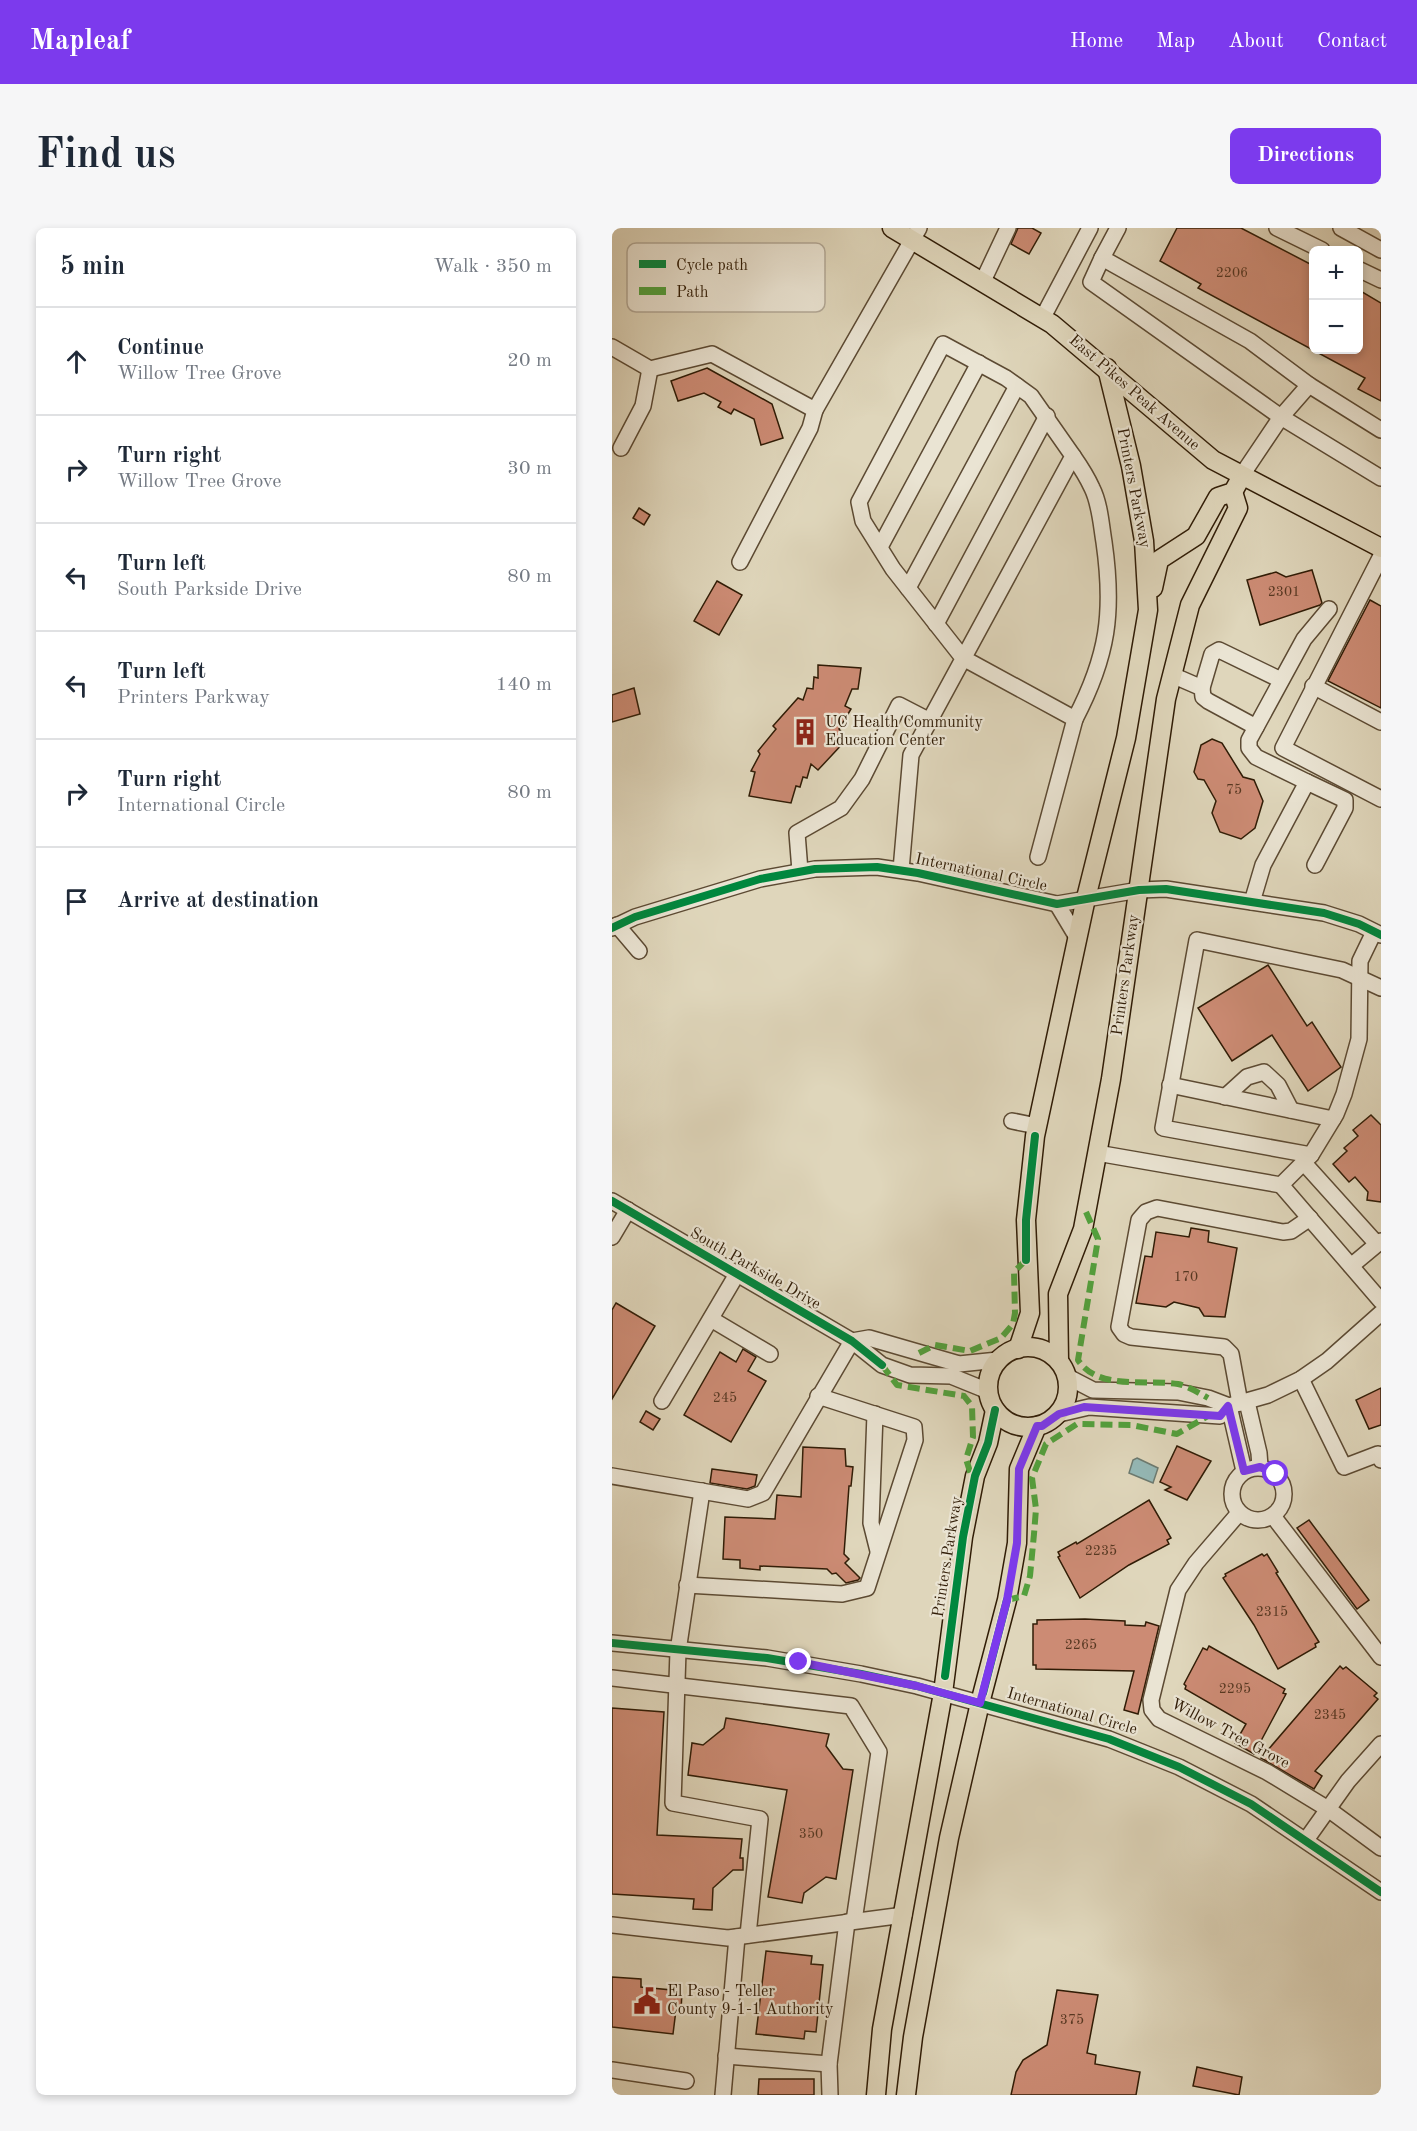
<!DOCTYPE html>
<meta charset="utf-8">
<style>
body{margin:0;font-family:"Old Standard TT",serif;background:#f6f6f7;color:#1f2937}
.controls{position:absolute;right:18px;top:18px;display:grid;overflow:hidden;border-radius:9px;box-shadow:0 3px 9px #0003}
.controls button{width:54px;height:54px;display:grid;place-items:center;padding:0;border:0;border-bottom:2px solid #e0e1e3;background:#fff;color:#1f2937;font:30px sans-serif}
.stop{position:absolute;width:18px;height:18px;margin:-14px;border:4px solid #7c3aed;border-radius:50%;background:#fff}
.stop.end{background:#7c3aed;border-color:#fff;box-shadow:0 2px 6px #0008}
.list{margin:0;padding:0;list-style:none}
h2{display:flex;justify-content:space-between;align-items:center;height:78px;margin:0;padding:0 24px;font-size:26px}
h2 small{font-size:20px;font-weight:400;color:#747a83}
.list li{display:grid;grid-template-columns:39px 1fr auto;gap:18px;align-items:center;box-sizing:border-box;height:108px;padding:0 24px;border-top:2px solid #e0e1e3}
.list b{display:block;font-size:22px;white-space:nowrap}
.list p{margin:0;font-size:20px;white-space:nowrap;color:#747a83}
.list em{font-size:20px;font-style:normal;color:#747a83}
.icon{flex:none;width:33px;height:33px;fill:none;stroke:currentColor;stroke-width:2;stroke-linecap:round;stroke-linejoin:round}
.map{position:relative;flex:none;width:769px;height:1867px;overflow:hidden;border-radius:9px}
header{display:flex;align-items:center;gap:36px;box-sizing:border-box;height:84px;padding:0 30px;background:#7c3aed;color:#fff}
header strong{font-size:28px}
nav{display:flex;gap:33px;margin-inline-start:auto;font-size:21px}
.intro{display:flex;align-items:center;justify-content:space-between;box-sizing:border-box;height:144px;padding:0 36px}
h1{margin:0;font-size:42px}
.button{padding:15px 27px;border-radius:9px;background:#7c3aed;color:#fff;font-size:21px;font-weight:700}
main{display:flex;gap:36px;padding:0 36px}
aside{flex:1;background:#fff;border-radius:9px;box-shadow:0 3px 9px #0003}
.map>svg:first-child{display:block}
.water{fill:#94b8b6;stroke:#6c7a70;stroke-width:1.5}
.building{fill:#cc8b74;stroke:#301c06;stroke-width:1.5}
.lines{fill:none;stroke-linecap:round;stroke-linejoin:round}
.minor-casing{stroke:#5c4a33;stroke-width:18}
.major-casing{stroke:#301c06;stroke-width:21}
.minor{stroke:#eae4d3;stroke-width:15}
.major{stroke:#dfd6bb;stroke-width:18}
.quiet{stroke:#52a13d;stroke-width:6;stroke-dasharray:12 6;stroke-linecap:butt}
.cycleway-casing{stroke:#eae4d3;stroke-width:11}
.cycleway{stroke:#00873e;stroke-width:8}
.route{stroke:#7c3aed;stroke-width:8}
.labels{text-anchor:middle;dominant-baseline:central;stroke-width:4.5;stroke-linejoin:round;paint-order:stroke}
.number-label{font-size:14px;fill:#573822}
.street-label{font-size:16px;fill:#301c06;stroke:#eae4d3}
.poi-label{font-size:16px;fill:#301c06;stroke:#eae4d3;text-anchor:start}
.key{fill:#eae4d3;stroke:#b2a896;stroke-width:1.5}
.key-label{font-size:16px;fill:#301c06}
</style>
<header>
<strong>Mapleaf</strong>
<nav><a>Home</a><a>Map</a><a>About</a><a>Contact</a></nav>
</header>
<div class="intro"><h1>Find us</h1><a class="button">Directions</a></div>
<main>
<aside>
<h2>5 min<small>Walk · 350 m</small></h2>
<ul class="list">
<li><svg class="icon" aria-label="ahead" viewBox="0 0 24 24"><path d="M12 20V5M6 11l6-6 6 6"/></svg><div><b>Continue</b><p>Willow Tree Grove</p></div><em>20 m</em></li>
<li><svg class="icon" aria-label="right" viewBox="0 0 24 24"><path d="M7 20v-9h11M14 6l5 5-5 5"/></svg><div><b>Turn right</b><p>Willow Tree Grove</p></div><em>30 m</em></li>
<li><svg class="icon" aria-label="left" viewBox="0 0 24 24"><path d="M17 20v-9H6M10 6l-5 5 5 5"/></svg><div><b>Turn left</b><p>South Parkside Drive</p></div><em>80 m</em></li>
<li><svg class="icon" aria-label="left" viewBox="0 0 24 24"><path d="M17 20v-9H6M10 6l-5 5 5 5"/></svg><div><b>Turn left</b><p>Printers Parkway</p></div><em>140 m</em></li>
<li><svg class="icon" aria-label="right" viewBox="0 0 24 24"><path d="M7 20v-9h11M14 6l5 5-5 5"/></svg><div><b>Turn right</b><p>International Circle</p></div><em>80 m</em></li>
<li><svg class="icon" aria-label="arrive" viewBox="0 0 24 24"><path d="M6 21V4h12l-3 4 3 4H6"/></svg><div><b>Arrive at destination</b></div></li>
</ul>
</aside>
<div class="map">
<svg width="769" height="1867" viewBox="0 0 769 1867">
<rect width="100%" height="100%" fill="#dfd6bb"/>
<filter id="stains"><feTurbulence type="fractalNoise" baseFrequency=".00333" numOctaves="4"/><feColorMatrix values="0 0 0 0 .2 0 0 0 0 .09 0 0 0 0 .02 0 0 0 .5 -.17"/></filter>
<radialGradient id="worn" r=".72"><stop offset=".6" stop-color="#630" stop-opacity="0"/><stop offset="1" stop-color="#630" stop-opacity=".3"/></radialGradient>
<path class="water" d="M 525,1230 L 546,1240 L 541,1255 L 517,1245 L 521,1232 Z"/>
<g class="building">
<path d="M 406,0 L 420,0 L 429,5 L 417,26 L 399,16 Z"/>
<path d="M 565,0 L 629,0 L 702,38 L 702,122 L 747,122 L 747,62 L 769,75 L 769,173 L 746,161 L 753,150 L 586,60 L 589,56 L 548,33 Z"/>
<path d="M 95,140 L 160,176 L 171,210 L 149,217 L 142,191 L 122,181 L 119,186 L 106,179 L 109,174 L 92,165 L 66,173 L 59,153 Z"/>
<path d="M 27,280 L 38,287 L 32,297 L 21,290 Z"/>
<path d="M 700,342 L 710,375 L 708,377 L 648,397 L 635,352 L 664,344 L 674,349 Z"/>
<path d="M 105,353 L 130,367 L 107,407 L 82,393 Z"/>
<path d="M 758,372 L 769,378 L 769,480 L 716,453 Z"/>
<path d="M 206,437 L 249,440 L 246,461 L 240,461 L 233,478 L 239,481 L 227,501 L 235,511 L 206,542 L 199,536 L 195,550 L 191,549 L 188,559 L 184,558 L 179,575 L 137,568 L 143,544 L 139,543 L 148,526 L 146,523 L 164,501 L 161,498 L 186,470 L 191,472 L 195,460 L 201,461 L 202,449 L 206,450 Z"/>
<path d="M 22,460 L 28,486 L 0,494 L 0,467 Z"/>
<path d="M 600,511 L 610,515 L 631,549 L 642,552 L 651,573 L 643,600 L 629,611 L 608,604 L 600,585 L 604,573 L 592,552 L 586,551 L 582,544 L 589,517 Z"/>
<path d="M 656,737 L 695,798 L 700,794 L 729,839 L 696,863 L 660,807 L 620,833 L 586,780 Z"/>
<path d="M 759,887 L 769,897 L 769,974 L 755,972 L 756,964 L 743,949 L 737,954 L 721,936 L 735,923 L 732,920 L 746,908 L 741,902 Z"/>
<path d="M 579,1000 L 597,1003 L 596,1014 L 625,1020 L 613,1089 L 592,1088 L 587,1080 L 562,1074 L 554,1079 L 524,1075 L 533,1028 L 540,1029 L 544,1004 L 577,1009 Z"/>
<path d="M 4,1075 L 43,1098 L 0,1171 L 0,1082 Z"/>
<path d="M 131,1121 L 144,1129 L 136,1143 L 154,1153 L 119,1214 L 72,1187 L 108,1124 L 124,1134 Z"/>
<path d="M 769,1160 L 769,1197 L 757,1201 L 744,1172 Z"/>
<path d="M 34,1183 L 48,1191 L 41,1202 L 28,1194 Z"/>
<path d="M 565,1218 L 599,1233 L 575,1272 L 553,1262 L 559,1259 L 548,1254 Z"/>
<path d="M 191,1219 L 233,1221 L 234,1238 L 241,1239 L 239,1258 L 237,1258 L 232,1326 L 237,1331 L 233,1335 L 248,1350 L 246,1352 L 234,1355 L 224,1345 L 220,1346 L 215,1341 L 148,1338 L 148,1342 L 128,1340 L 128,1332 L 111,1331 L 113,1289 L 163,1291 L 165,1267 L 189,1269 Z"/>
<path d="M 100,1241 L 145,1247 L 143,1258 L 135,1261 L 98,1255 Z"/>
<path d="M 537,1272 L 559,1310 L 555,1312 L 557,1316 L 517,1337 L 468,1370 L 446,1329 L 448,1328 L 446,1324 L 464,1314 L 465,1316 Z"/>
<path d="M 697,1292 L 757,1372 L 745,1381 L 685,1300 Z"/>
<path d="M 650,1326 L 652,1328 L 655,1326 L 666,1344 L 664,1345 L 707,1414 L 703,1416 L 704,1419 L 666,1441 L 642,1397 L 611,1350 L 614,1348 L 613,1346 Z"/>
<path d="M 473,1391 L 513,1393 L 513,1397 L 533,1398 L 534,1394 L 547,1398 L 526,1486 L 512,1482 L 522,1443 L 424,1441 L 424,1437 L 421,1437 L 421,1396 L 425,1396 L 425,1392 Z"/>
<path d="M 597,1418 L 673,1461 L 671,1465 L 674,1466 L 642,1526 L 623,1515 L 634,1496 L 573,1461 L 574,1458 L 572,1456 L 591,1420 L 595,1422 Z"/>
<path d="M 728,1438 L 731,1441 L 734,1439 L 752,1454 L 765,1465 L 762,1468 L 766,1471 L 703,1543 L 710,1548 L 702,1561 L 649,1530 Z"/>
<path d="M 0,1480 L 52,1484 L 45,1607 L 130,1611 L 128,1630 L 131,1630 L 131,1642 L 121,1642 L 101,1660 L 100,1682 L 81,1681 L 82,1671 L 0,1666 Z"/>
<path d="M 114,1490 L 217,1506 L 214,1518 L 231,1541 L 241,1542 L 224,1651 L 214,1649 L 192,1665 L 190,1675 L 156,1669 L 175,1562 L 76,1547 L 80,1515 L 91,1517 L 112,1500 Z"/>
<path d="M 154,1723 L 200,1728 L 199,1736 L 211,1737 L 204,1804 L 193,1803 L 192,1811 L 144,1806 Z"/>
<path d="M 0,1749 L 29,1751 L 29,1759 L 70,1763 L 69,1783 L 64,1782 L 61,1806 L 0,1799 Z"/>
<path d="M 445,1762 L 486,1767 L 475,1825 L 484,1827 L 483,1836 L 528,1844 L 524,1867 L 399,1867 L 404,1844 L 411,1832 L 435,1817 Z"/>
<path d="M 585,1839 L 630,1849 L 627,1867 L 581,1858 Z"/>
<path d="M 147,1851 L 202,1851 L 202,1867 L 146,1867 Z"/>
</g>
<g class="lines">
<defs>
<g id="minor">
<path d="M 506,0 L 490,30 L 638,113 L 697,157 L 769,202"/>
<path d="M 665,0 L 710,22"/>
<path d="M 729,0 L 769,22"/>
<path d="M 490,30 L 479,54 L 669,189 L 769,250"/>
<path d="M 746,41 L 769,52"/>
<path d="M 371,53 L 396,0"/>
<path d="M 431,89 L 478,0"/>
<path d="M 0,119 L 38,141 L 100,126 L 203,182 L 307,0"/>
<path d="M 9,220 L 31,178 L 38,141"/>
<path d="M 461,228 C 468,238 475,249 480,260 C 488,276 489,296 492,314 C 502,384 496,428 463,491"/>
<path d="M 630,247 L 669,189 L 697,157"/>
<path d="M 268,319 L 367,135"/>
<path d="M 769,328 L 671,520 L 769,571"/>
<path d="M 128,334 L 198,200 L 203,182"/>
<path d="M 296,360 L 405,158"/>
<path d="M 324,396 L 435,188"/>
<path d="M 560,447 L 590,460 L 591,469 L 596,473 L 644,499"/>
<path d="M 701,458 L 769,494"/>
<path d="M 590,460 L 600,426 L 607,422 L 669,452"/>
<path d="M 695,554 L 644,529 L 637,520 L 637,512 L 692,411 L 717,381"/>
<path d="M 289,642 L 299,527 L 461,228 L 419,168 L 394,150 L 331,116 L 247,274 L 251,293 L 281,341 L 351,430 L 463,491 L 426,629"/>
<path d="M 188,643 L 185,605 L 229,580 L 250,551 L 287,477 L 318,493"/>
<path d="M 640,674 L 651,637 L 695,554 L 733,572 L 733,580 L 703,637"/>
<path d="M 445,676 L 466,711"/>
<path d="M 5,697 L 27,723"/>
<path d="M 0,700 L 23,689 L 148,651 L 203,641 L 265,639 L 306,645 L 445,676 L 527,662 L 554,661 L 712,685 L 747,696 L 769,707"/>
<path d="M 558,857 L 721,891"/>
<path d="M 613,869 L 635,849 L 652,844 L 666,857 L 679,882"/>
<path d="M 400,893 L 425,898"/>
<path d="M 485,925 L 669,957 L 699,927 L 724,886 L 732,866 L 747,811 L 748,733 L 762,704"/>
<path d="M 699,927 L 551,900 L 585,712 L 730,742 L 769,760"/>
<path d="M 692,935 L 765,1016"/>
<path d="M 669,957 L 769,1073"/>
<path d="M 0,973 L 240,1113 L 270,1137 L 298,1147 L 339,1148 L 376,1163"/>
<path d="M 0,1009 L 16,982"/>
<path d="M 739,1038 L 769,1013"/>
<path d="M 99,1091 L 158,1126"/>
<path d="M 456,1149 L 481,1162 L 566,1164 L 596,1170 L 617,1178 L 656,1167 L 689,1151 L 715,1133 L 769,1085"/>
<path d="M 689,1151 L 732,1239 L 766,1226 L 769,1232"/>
<path d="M 50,1173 L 125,1046"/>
<path d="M 635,1174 L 647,1225 L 648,1239"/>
<path d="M 628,1175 L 619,1126 L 612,1119 L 519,1109 L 512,1106 L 507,1099 L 527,992 L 534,984 L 545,980 L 671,1004 L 679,1003 L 698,990"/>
<path d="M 617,1178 L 632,1243"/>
<path d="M 263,1186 L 259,1295 L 266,1323"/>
<path d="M 447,1186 L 477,1179 L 608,1188 L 617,1178"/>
<circle cx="646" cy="1266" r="26"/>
<path d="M 0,1248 L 136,1271 L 151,1265 L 240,1113 L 257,1110 L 347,1136 L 386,1132"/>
<path d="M 90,1263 L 66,1423 L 61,1575 L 148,1591 L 136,1707"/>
<path d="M 627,1285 L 584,1335 L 566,1362 L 539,1472 L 540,1482 L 547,1491 L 655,1544 L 716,1581 L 769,1620"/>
<path d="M 661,1288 L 769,1429"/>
<path d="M 75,1357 L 230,1366 L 255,1360 L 303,1212 L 302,1199 L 206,1168"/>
<path d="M 0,1415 L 155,1430 L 249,1446 L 305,1458 L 497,1511 L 567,1539 L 639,1576 L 769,1664"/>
<path d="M 0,1450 L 239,1478 L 267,1524 L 242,1693"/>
<path d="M 694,1612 L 736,1553 L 769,1516"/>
<path d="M 0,1697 L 116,1710 L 292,1687"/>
<path d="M 114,1828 L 217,1836"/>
<path d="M 0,1842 L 74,1853"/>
<path d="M 111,1867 L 125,1709"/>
<path d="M 218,1867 L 217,1836 L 235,1694"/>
</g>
<g id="major">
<path d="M 280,0 L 440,96 L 601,232 L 769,320"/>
<path d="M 541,360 L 547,332 L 584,308 L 606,269 L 621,264 L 626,255"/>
<circle cx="416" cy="1159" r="40"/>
<path d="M 406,1121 L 418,1085 L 414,992 L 423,908 L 474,670 L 514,510 L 536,382 L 532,313 L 519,238 L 495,140"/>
<path d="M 447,1133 L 446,1066 L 471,1001 L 499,851 L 554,471 L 578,377 L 626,280 L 621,264"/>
<path d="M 264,1867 L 270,1801 L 331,1465 L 351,1309 L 363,1248 L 376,1215 L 383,1182"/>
<path d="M 294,1867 L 301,1809 L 337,1610 L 368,1475 L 395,1372 L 405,1315 L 407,1241 L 425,1198"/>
</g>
</defs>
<use href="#minor" class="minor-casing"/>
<use href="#major" class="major-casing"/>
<use href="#minor" class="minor"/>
<use href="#major" class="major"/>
<g class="quiet">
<path d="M 474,984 L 486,1011 L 466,1132 C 486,1163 535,1151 566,1156 C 576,1158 587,1165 596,1170"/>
<path d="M 307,1125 L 323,1117 L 358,1123 L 389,1110 L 401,1096 L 403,1085 L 402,1044 L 414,1032"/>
<path d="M 270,1137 L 285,1157 L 352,1168 L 360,1178 L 361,1209 L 354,1231 L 361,1253"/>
<path d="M 395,1372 L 412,1368 L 418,1348 L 422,1306 L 424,1281 L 420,1250 L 434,1216 L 465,1196 L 519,1197 L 565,1206 L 596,1188"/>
</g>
<defs>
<g id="cycleway">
<path d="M 0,700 L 23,689 L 148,651 L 203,641 L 265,639 L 306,645 L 445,676 L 527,662 L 554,661 L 712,685 L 747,696 L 769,707"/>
<path d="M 0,973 L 240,1113 L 270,1137"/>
<path d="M 414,1032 L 414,992 L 423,908"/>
<path d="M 0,1415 L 155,1430 L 249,1446 L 305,1458 L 497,1511 L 567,1539 L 639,1576 L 769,1664"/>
<path d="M 333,1448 L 351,1309 L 363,1248 L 376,1215 L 383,1182"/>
<path d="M 371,1465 L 395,1372"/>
</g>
</defs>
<use href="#cycleway" class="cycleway-casing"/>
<use href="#cycleway" class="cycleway"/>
</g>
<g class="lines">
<path class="route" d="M 187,1434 L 305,1458 L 368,1475 L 395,1372 L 405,1315 L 407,1241 L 425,1198 L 430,1198 L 447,1186 L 472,1179 L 608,1188 L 616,1178 L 632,1243 L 648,1239 L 664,1246"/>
</g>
<defs>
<symbol id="building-bare" viewBox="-9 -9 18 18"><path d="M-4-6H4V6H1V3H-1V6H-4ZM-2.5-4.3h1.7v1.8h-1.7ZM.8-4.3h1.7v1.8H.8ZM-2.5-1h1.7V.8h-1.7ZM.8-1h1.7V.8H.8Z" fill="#8f2418" stroke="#eae4d3" stroke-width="2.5" paint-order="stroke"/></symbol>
<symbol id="civic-bare" viewBox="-9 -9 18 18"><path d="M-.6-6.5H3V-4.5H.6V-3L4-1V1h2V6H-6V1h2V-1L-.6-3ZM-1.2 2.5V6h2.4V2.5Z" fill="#8f2418" stroke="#eae4d3" stroke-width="2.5" paint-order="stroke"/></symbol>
</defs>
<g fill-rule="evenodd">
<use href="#building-bare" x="174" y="485" width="38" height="38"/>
<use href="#civic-bare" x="16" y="1754" width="38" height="38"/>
</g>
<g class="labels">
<g class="number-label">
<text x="620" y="45">2206</text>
<text x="672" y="364">2301</text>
<text x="622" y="562">75</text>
<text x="574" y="1049">170</text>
<text x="113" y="1170">245</text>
<text x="489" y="1323">2235</text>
<text x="660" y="1384">2315</text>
<text x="469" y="1417">2265</text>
<text x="623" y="1461">2295</text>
<text x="718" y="1487">2345</text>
<text x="199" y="1606">350</text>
<text x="460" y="1792">375</text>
</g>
<g class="street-label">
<text transform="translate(522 165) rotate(41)">East Pikes Peak Avenue</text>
<text transform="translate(521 260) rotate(79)">Printers Parkway</text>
<text transform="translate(369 645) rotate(12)">International Circle</text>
<text transform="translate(514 747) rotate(-82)">Printers Parkway</text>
<text transform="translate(143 1041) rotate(30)">South Parkside Drive</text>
<text transform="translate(336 1329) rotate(-81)">Printers Parkway</text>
<text transform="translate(460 1484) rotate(16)">International Circle</text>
<text transform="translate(618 1506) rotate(28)">Willow Tree Grove</text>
</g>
<g class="poi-label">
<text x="213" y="495">UC Health Community<tspan x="213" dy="18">Education Center</tspan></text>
<text x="55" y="1764">El Paso - Teller<tspan x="55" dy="18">County 9-1-1 Authority</tspan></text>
</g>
</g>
<rect x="15" y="15" width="198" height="69" rx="9" class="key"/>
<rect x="27" y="32" width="27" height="8" fill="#00873e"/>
<rect x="27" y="59" width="27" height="8" fill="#52a13d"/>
<g class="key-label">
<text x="64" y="42">Cycle path</text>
<text x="64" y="69">Path</text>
</g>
<rect width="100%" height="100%" filter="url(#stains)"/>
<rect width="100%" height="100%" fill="url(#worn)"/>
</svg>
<div class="controls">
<button>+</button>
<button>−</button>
</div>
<div class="stop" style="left:664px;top:1246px"></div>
<div class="stop end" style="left:187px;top:1434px"></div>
</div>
</main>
